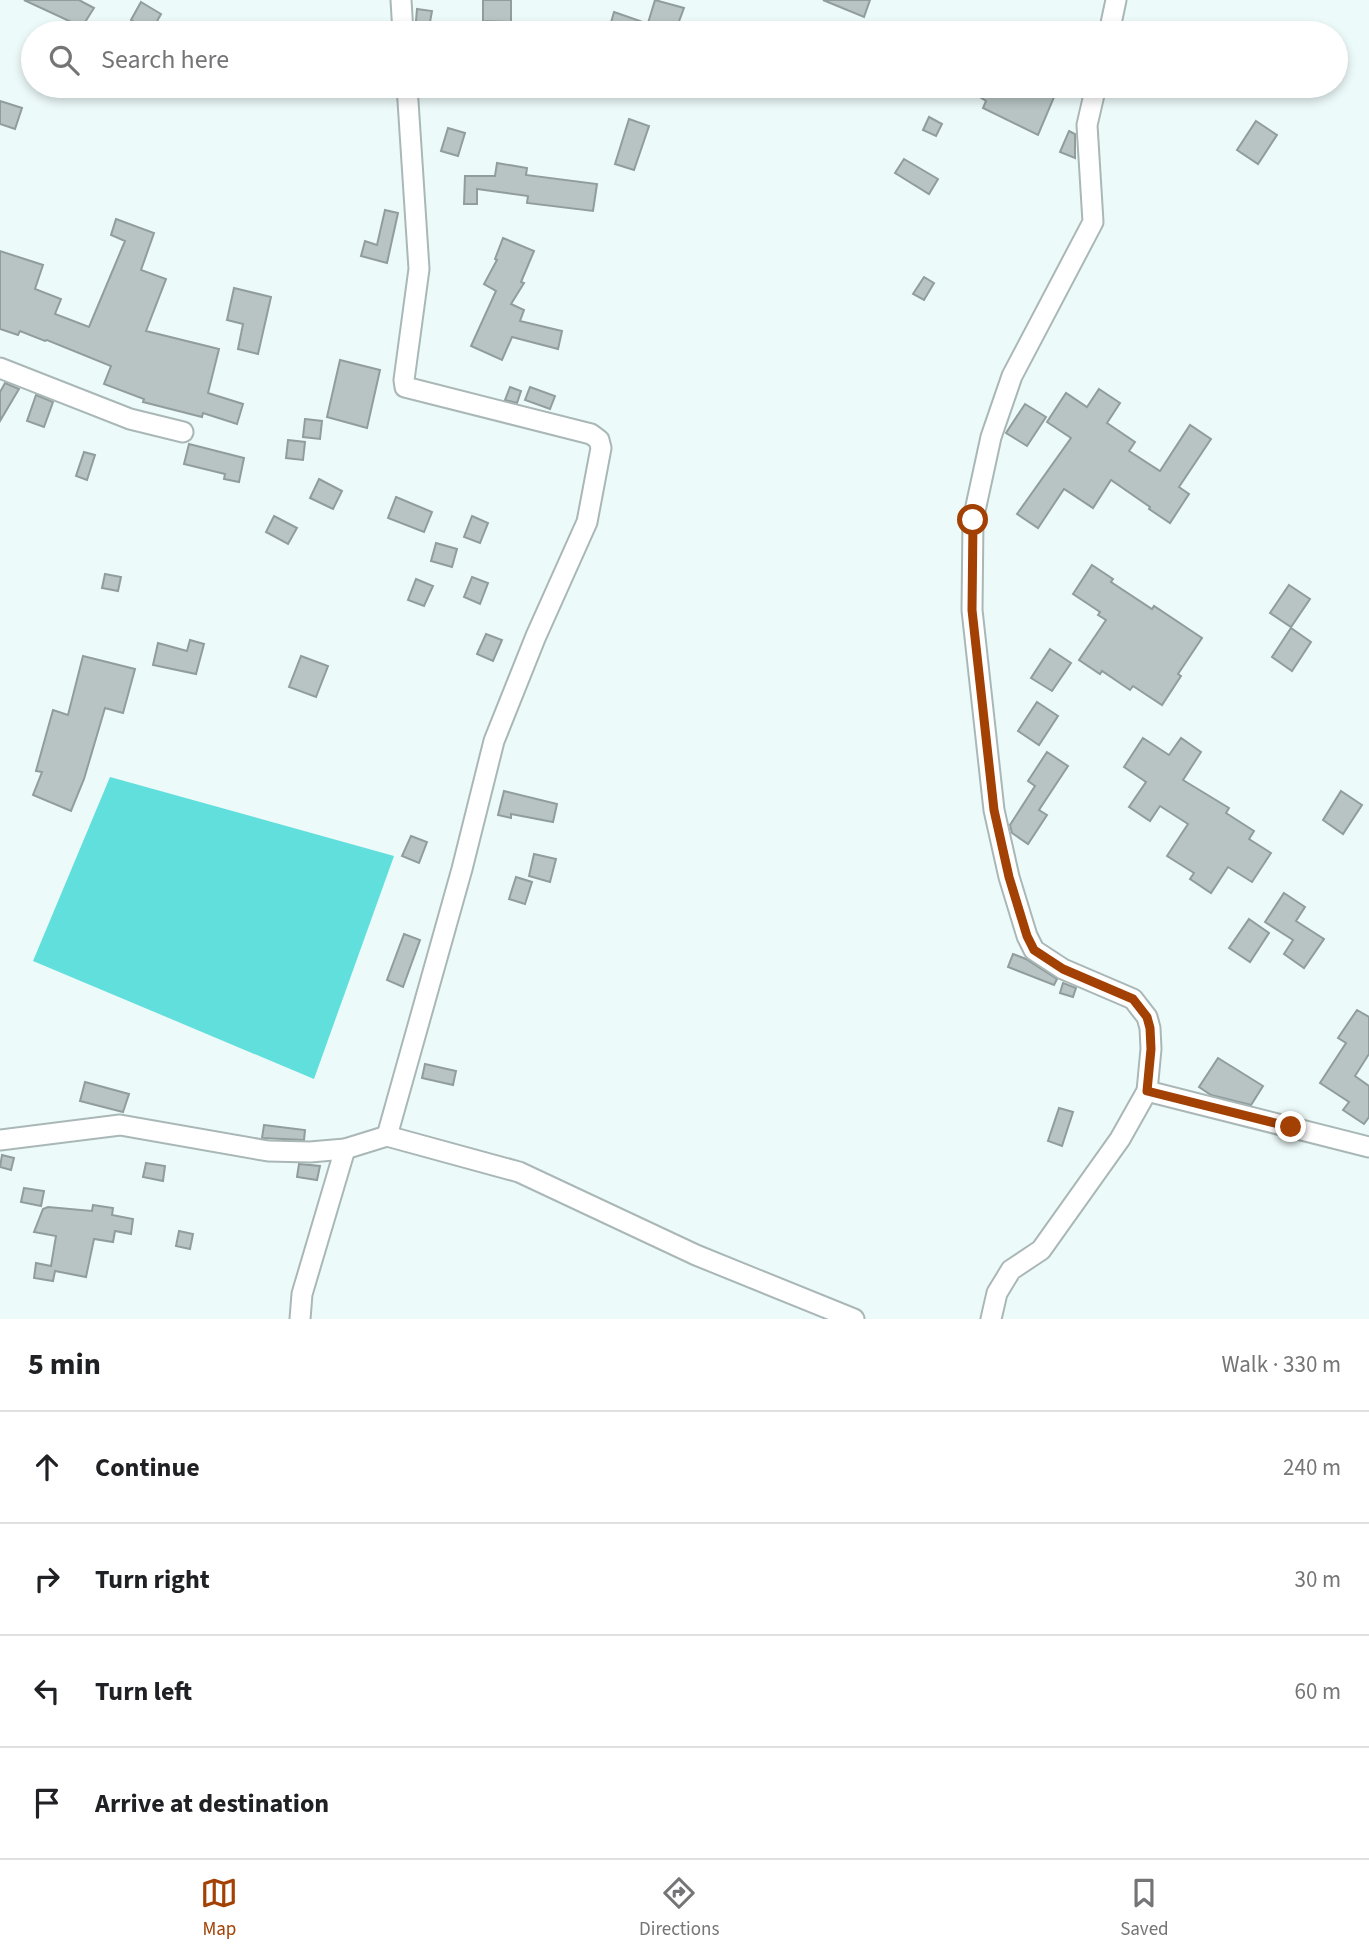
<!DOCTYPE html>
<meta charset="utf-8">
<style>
body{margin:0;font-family:"Source Sans 3",sans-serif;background:#f6f6f6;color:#202124}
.stop{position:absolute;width:21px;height:21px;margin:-16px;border:5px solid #a34003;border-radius:50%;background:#fff}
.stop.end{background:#a34003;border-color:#fff;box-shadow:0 2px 7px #0008}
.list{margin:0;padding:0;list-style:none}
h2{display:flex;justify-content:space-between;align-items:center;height:91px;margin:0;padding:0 28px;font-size:30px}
h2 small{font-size:23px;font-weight:400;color:#757577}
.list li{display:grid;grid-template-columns:46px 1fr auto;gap:21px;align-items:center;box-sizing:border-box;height:112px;padding:0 28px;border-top:2px solid #e0e0e0}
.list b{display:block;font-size:26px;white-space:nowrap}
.list em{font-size:23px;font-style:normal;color:#757577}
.icon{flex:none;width:38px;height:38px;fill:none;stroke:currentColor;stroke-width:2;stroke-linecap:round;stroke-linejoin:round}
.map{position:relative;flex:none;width:1369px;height:1319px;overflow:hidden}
.search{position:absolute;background:#fff;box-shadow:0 4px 10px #0003;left:21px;right:21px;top:21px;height:77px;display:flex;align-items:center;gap:18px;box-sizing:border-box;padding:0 24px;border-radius:38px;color:#757577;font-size:26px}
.sheet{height:539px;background:#fff}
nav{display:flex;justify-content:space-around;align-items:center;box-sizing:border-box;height:98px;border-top:2px solid #e0e0e0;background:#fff;font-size:19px;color:#757577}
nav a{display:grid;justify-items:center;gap:4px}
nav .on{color:#a34003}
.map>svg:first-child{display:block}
.water{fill:#61dfdd}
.building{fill:#b7c4c3;stroke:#909d9c;stroke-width:2}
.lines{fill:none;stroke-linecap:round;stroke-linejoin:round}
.minor-casing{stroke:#aab7b7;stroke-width:23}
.minor{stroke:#fff;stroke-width:19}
.route{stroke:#a34003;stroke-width:9}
</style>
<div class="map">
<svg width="1369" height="1319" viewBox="0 0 1369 1319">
<rect width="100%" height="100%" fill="#ecfaf9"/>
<path class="water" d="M 110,777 L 394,856 L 314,1079 L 33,961 Z"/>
<g class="building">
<path d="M 24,0 L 79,0 L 94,8 L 82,27 Z"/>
<path d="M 483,0 L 511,0 L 511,22 L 483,21 Z"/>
<path d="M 655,0 L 684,8 L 675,32 L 648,23 Z"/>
<path d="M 823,0 L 870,0 L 864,17 Z"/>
<path d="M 141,2 L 161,14 L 151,32 L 131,20 Z"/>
<path d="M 417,9 L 432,11 L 428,33 L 415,33 Z"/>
<path d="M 614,12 L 643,22 L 638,33 L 608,33 Z"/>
<path d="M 962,86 L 1047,86 L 1057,90 L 1038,135 L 983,108 L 986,101 Z"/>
<path d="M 0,101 L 22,108 L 15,129 L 0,124 Z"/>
<path d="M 929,117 L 942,124 L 936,136 L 923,130 Z"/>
<path d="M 629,119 L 649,126 L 634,170 L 615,164 Z"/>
<path d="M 1256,121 L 1277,135 L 1258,164 L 1237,150 Z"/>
<path d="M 448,128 L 465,133 L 458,156 L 441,151 Z"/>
<path d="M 1069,131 L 1075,134 L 1075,158 L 1060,152 Z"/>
<path d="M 904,159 L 938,179 L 929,194 L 895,173 Z"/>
<path d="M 497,163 L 527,168 L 526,175 L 597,184 L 593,211 L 527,203 L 528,196 L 477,189 L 477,204 L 464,204 L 465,176 L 495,176 Z"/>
<path d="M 385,210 L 398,213 L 387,263 L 361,256 L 365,241 L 377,245 Z"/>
<path d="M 116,219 L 154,233 L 141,270 L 166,279 L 146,331 L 219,349 L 208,393 L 243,404 L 237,424 L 203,413 L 202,417 L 143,402 L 144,399 L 104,384 L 111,366 L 47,340 L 45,341 L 20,331 L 18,335 L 0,329 L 0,251 L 43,265 L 35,289 L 61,299 L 55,314 L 89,327 L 125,241 L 111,235 Z"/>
<path d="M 503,238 L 534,251 L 521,282 L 524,283 L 511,304 L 524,310 L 520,321 L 562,331 L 558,349 L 512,337 L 502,360 L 471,346 L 496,291 L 484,284 L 497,260 L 495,259 Z"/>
<path d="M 924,277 L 934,283 L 924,300 L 913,294 Z"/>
<path d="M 234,288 L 271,297 L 258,354 L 238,349 L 243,324 L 227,320 Z"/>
<path d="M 340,360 L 380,370 L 367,428 L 327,417 Z"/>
<path d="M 5,383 L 19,389 L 0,421 L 0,392 Z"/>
<path d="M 510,387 L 521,391 L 517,403 L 505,400 Z"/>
<path d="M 530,387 L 555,396 L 550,409 L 525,400 Z"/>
<path d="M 1099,389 L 1120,403 L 1107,423 L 1135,442 L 1129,451 L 1160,471 L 1190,425 L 1211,439 L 1179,487 L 1189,494 L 1170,523 L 1149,509 L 1150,507 L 1111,480 L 1093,508 L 1064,489 L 1038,528 L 1017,514 L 1071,438 L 1047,422 L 1066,393 L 1087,407 Z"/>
<path d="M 36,395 L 53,402 L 44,427 L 27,421 Z"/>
<path d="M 1025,404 L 1046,417 L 1027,446 L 1006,433 Z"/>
<path d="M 305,419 L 322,421 L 320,439 L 303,437 Z"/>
<path d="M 288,440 L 305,442 L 303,460 L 286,458 Z"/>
<path d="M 189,444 L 244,458 L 239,482 L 224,479 L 225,474 L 184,464 Z"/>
<path d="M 84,452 L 95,455 L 87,480 L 76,476 Z"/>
<path d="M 319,479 L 342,491 L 333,509 L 310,498 Z"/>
<path d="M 396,497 L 432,512 L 424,532 L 388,518 Z"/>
<path d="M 274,516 L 297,528 L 288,544 L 266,532 Z"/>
<path d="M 472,516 L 488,523 L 480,543 L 464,537 Z"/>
<path d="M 436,543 L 457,549 L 452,567 L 431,561 Z"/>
<path d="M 1092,565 L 1113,579 L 1111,582 L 1152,609 L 1154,606 L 1202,638 L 1178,674 L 1181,676 L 1162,705 L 1133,686 L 1130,690 L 1102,671 L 1100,674 L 1079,660 L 1106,620 L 1098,615 L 1100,612 L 1073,594 Z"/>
<path d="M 105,574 L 121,577 L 118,591 L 102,588 Z"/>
<path d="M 472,577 L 488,583 L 480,604 L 464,597 Z"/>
<path d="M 416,579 L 433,586 L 424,606 L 408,600 Z"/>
<path d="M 1289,585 L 1310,599 L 1291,627 L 1270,613 Z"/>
<path d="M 1291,628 L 1311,642 L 1292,671 L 1272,657 Z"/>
<path d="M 486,634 L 502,640 L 493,661 L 477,654 Z"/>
<path d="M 190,640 L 204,644 L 196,674 L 153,665 L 158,643 L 187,651 Z"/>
<path d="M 1050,649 L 1071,663 L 1052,691 L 1031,678 Z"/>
<path d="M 83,656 L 135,669 L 123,713 L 105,708 L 84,779 L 71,811 L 33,795 L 42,772 L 36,771 L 53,710 L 68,715 Z"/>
<path d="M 301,656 L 328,666 L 316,697 L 289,687 Z"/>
<path d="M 1037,702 L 1058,716 L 1039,745 L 1018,731 Z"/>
<path d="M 1143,738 L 1169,755 L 1181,738 L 1201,752 L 1183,780 L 1229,808 L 1226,813 L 1254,831 L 1249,839 L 1271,853 L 1252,882 L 1228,867 L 1211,893 L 1190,879 L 1194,873 L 1167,856 L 1188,824 L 1160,806 L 1150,821 L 1129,807 L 1146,782 L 1124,767 Z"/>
<path d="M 1047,752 L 1068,766 L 1039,810 L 1047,815 L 1028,844 L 1012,833 L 1010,825 L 1035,786 L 1028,781 Z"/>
<path d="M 504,791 L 557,804 L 553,822 L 511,814 L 511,818 L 498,815 Z"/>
<path d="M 1341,791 L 1362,805 L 1343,834 L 1323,820 Z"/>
<path d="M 411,836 L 427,842 L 419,863 L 402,856 Z"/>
<path d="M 534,854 L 556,859 L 550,882 L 529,876 Z"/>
<path d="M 516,877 L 532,882 L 525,904 L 509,899 Z"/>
<path d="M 1284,893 L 1305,907 L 1296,921 L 1324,939 L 1304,968 L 1284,954 L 1293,940 L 1265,922 Z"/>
<path d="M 1249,919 L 1269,933 L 1250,962 L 1229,948 Z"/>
<path d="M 404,934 L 420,940 L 403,987 L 387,980 Z"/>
<path d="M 1013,954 L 1026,959 L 1057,979 L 1054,985 L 1008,967 Z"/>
<path d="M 1063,983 L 1076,988 L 1073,997 L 1060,993 Z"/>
<path d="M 1357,1010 L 1369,1017 L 1369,1054 L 1355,1076 L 1369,1086 L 1369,1117 L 1364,1124 L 1343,1110 L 1349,1102 L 1320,1083 L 1346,1043 L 1338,1038 Z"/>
<path d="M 1218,1058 L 1263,1086 L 1251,1105 L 1211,1095 L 1199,1087 Z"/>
<path d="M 425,1064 L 456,1071 L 453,1085 L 422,1078 Z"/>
<path d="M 85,1082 L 129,1094 L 123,1112 L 80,1101 Z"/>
<path d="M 1059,1108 L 1073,1112 L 1062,1146 L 1048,1141 Z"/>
<path d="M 264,1125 L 305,1130 L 304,1140 L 262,1138 Z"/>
<path d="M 2,1155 L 14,1158 L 11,1170 L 0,1167 Z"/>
<path d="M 146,1163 L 165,1166 L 163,1181 L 143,1177 Z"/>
<path d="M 299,1164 L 320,1166 L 317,1180 L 297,1177 Z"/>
<path d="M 24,1188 L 44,1191 L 41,1206 L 21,1202 Z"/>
<path d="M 93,1205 L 113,1208 L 112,1215 L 133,1219 L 131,1234 L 115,1231 L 113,1242 L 94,1239 L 86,1277 L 55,1271 L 53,1281 L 34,1278 L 36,1263 L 51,1266 L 56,1236 L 34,1232 L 43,1209 L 48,1207 L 92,1211 Z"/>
<path d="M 179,1231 L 193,1234 L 190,1249 L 176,1246 Z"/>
</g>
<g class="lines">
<defs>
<g id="minor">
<path d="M 401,0 L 403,33"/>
<path d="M 1109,33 L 1116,0"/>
<path d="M 0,368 L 130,419 L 183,432"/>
<path d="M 1147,1091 L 1369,1147"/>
<path d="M 387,1136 L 462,869 L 494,741 L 536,636 L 587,522 L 601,448 L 599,440 L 591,434 L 405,387 L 404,380 L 419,269 L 407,86"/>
<path d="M 0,1140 L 120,1125 L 268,1151 L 310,1152 L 345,1149 L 387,1136 L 519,1172 L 696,1255 L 854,1319"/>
<path d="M 300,1319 L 302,1294 L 345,1149"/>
<path d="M 991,1319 L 997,1293 L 1011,1270 L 1041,1250 L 1120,1139 L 1147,1091 L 1151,1049 L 1150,1028 L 1147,1017 L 1133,999 L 1063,969 L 1034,950 L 1027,936 L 1009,877 L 994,810 L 972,610 L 973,520 L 991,437 L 1012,376 L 1093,222 L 1087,125 L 1096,86"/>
</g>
</defs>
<use href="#minor" class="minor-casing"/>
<use href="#minor" class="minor"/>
</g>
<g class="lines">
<path class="route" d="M 973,520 L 972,610 L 994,810 L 1009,877 L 1027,936 L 1034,950 L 1063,969 L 1133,999 L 1147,1017 L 1150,1028 L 1151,1049 L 1147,1091 L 1291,1127"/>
</g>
</svg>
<div class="stop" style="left:973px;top:520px"></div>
<div class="stop end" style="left:1291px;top:1127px"></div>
<div class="search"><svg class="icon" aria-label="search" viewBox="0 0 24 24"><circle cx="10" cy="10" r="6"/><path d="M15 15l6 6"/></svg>Search here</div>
</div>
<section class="sheet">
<h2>5 min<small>Walk · 330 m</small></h2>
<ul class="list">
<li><svg class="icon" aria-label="ahead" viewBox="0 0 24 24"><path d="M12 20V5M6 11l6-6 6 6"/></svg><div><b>Continue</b></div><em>240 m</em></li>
<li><svg class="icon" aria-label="right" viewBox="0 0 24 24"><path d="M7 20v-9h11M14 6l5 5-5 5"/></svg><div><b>Turn right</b></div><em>30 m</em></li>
<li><svg class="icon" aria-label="left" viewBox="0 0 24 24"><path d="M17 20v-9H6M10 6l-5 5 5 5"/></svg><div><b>Turn left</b></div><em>60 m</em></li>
<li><svg class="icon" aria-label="arrive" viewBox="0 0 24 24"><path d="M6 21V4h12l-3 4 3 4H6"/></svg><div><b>Arrive at destination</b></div></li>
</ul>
</section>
<nav>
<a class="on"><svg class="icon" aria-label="map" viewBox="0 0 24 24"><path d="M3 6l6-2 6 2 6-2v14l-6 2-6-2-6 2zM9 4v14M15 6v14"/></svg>Map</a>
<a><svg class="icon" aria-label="directions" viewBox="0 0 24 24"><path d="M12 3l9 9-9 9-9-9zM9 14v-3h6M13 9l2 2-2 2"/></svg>Directions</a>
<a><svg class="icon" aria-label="saved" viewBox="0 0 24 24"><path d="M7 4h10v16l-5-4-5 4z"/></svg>Saved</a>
</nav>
